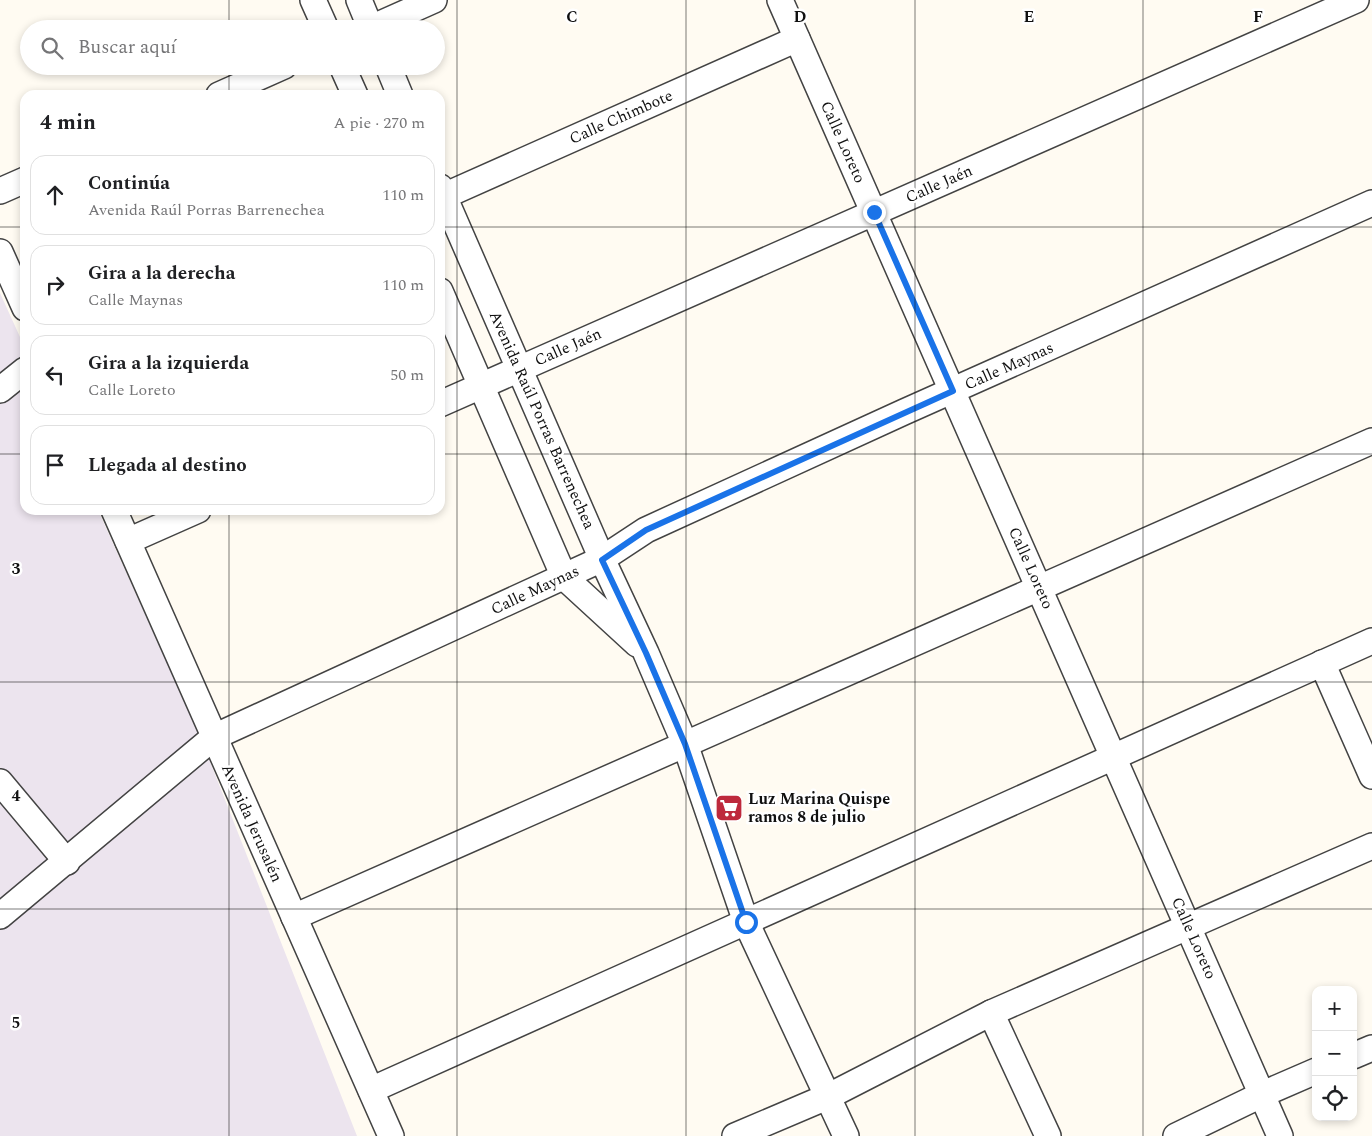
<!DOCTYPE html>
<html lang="es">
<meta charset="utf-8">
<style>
body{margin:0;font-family:Spectral,serif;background:#f6f6f6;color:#202124}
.controls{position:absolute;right:15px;bottom:15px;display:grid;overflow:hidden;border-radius:10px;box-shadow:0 2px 8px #0003}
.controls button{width:45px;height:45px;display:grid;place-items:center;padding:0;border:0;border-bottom:1px solid #e0e0e0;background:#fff;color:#202124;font:25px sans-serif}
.stop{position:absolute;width:15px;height:15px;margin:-11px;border:4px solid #1a73e8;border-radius:50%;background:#fff}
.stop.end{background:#1a73e8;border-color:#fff;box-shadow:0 1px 5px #0008}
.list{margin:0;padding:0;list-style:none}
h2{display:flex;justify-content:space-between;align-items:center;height:65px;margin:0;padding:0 20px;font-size:21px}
h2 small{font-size:16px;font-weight:400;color:#757577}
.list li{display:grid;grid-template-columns:32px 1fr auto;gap:15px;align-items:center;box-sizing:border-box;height:80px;margin:0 10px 10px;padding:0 10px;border:1px solid #e0e0e0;border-radius:15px}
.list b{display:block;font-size:19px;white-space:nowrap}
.list p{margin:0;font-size:16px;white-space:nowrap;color:#757577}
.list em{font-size:16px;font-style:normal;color:#757577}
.icon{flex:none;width:28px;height:28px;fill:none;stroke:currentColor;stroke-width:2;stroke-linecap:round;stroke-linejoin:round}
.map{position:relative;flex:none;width:1372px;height:1136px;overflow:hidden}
.search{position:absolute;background:#fff;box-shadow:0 2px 8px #0003;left:20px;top:20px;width:425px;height:55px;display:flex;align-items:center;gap:12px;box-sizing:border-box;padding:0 18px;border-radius:28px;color:#757577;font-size:19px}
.panel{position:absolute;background:#fff;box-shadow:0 2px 8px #0003;left:20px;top:90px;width:425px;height:425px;border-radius:15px}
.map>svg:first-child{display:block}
.industrial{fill:#ece4ee}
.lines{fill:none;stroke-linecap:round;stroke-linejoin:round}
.minor-casing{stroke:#434343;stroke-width:28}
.minor{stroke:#fff;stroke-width:25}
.route{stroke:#1a73e8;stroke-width:6}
.grid{fill:none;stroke:#101010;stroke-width:1;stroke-opacity:0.55}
.labels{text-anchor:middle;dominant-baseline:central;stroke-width:5;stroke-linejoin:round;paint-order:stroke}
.street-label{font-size:16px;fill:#101010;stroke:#fff}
.poi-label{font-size:16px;font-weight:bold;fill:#101010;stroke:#fff;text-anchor:start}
.grid-label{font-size:16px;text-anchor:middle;font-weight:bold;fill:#101010;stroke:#fff;stroke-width:5;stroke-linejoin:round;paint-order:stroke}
</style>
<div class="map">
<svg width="1372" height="1136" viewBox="0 0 1372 1136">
<rect width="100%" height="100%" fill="#fffbf2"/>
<path class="industrial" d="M 0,293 L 25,348 L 25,510 L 98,510 L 200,736 L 357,1136 L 0,1136 Z"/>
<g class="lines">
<defs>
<g id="minor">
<path d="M 313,0 L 326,29"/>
<path d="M 359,0 L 371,29"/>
<path d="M 780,0 L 1280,1136"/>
<path d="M 369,29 L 434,0"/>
<path d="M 342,66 L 355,95"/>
<path d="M 388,66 L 400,95"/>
<path d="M 219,95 L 284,66"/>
<path d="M 440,187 L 602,559 L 646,653 L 685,744 L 746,922 L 846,1136"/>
<path d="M 0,191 L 25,180"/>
<path d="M 444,196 L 797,39"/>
<path d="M 0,252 L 25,308"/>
<path d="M 440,291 L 564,577 L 637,644"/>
<path d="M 0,390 L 25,370"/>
<path d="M 440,404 L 1356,0"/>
<path d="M 114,510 L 391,1136"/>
<path d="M 128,541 L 198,510"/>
<path d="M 1322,663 L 1372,776"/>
<path d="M 0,782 L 67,862"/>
<path d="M 0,916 L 214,737 L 602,559 L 646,530 L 904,412 L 1372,203"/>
<path d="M 294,917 L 1372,441"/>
<path d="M 991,1013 L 1048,1136"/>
<path d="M 1353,1056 L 1372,1048"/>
<path d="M 371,1090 L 1372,641"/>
<path d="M 735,1136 L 829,1096 L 991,1013 L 1372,846"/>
<path d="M 1176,1136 L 1263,1094 L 1316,1071"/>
</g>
</defs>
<use href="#minor" class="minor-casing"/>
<use href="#minor" class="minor"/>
</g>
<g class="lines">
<path class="route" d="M 746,922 L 685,744 L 646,653 L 602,560 L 646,530 L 953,391 L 874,212"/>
</g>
<path class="grid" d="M 229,0 L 229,29M 457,0 L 457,1136M 686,0 L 686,1136M 915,0 L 915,1136M 1143,0 L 1143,1136M 229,66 L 229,95M 0,227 L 25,227M 440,227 L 1372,227M 0,454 L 25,454M 440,454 L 1372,454M 229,510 L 229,1136M 0,682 L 1372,682M 0,909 L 1372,909"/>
<defs>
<symbol id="supermarket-square" viewBox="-11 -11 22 22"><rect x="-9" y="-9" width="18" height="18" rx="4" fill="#be293c" stroke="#fff"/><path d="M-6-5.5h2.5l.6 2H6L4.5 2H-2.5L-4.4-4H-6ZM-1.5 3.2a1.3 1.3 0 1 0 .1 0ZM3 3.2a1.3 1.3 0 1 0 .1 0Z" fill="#fff"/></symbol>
</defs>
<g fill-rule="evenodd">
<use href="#supermarket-square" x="713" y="792" width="32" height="32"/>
</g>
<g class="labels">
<g class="street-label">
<text transform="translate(621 117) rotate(-24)">Calle Chimbote</text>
<text transform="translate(843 142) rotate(66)">Calle Loreto</text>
<text transform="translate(939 184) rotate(-24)">Calle Jaén</text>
<text transform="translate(568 347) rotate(-24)">Calle Jaén</text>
<text transform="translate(1009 366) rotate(-24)">Calle Maynas</text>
<text transform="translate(542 420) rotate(66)">Avenida Raúl Porras Barrenechea</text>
<text transform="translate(1031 568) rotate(66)">Calle Loreto</text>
<text transform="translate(535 590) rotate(-25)">Calle Maynas</text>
<text transform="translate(252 823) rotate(66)">Avenida Jerusalén</text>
<text transform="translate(1194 938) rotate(66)">Calle Loreto</text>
</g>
<g class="poi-label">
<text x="748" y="799">Luz Marina Quispe<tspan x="748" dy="18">ramos 8 de julio</tspan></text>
</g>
</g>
<g class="grid-label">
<text x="572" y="22">C</text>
<text x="800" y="22">D</text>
<text x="1029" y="22">E</text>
<text x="1258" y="22">F</text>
<text x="16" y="574">3</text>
<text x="16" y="801">4</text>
<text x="16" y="1028">5</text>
</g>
</svg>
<div class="controls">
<button>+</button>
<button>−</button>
<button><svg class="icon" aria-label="locate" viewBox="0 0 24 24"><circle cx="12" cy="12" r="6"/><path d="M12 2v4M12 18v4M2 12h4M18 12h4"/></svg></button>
</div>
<div class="stop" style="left:746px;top:922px"></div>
<div class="stop end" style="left:874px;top:212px"></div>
<div class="search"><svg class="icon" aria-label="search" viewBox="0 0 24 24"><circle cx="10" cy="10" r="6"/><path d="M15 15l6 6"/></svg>Buscar aquí</div>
<section class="panel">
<h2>4 min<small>A pie · 270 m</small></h2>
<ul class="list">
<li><svg class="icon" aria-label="ahead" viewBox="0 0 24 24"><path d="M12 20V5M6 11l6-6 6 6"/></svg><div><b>Continúa</b><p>Avenida Raúl Porras Barrenechea</p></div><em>110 m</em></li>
<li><svg class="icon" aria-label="right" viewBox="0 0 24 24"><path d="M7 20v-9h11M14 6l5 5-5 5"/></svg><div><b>Gira a la derecha</b><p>Calle Maynas</p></div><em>110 m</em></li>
<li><svg class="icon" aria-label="left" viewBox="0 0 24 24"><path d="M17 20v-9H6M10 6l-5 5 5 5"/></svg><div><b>Gira a la izquierda</b><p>Calle Loreto</p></div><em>50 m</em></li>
<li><svg class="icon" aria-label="arrive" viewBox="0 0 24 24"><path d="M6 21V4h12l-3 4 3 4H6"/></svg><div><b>Llegada al destino</b></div></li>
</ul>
</section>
</div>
